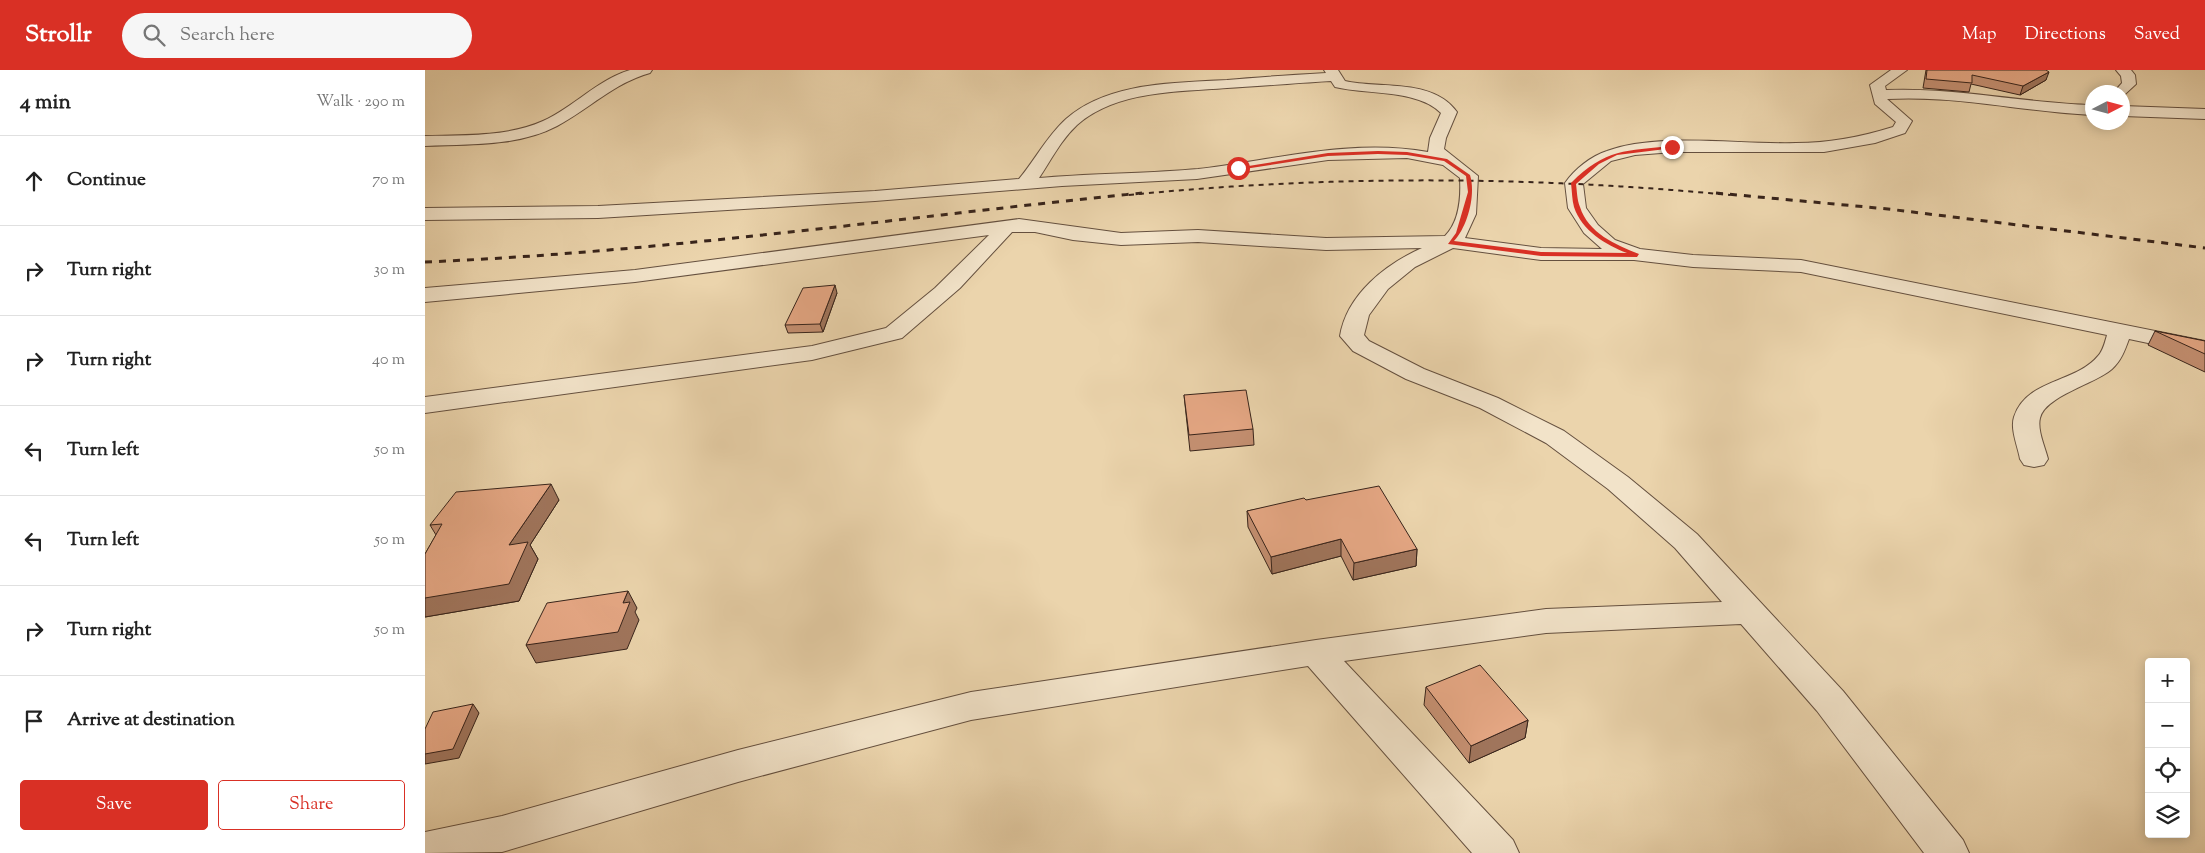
<!DOCTYPE html>
<meta charset="utf-8">
<style>
body{margin:0;font-family:"Sorts Mill Goudy",serif;background:#f6f6f6;color:#222}
.controls{position:absolute;right:15px;bottom:15px;display:grid;overflow:hidden;border-radius:5px;box-shadow:0 2px 12px #0003}
.controls button{width:45px;height:45px;display:grid;place-items:center;padding:0;border:0;border-bottom:1px solid #e0e0e0;background:#fff;color:#222;font:25px sans-serif}
.compass{position:absolute;left:1660px;top:15px;width:45px;height:45px;border-radius:50%;background:#fff;box-shadow:0 2px 12px #0003;rotate:84deg}
.stop{position:absolute;width:15px;height:15px;margin:-11px;border:4px solid #d93025;border-radius:50%;background:#fff}
.stop.end{background:#d93025;border-color:#fff;box-shadow:0 1px 5px #0008}
.list{margin:0;padding:0;list-style:none}
h2{display:flex;justify-content:space-between;align-items:center;height:65px;margin:0;padding:0 20px;font-size:21px}
h2 small{font-size:16px;font-weight:400;color:#767676}
.list li{display:grid;grid-template-columns:32px 1fr auto;gap:15px;align-items:center;box-sizing:border-box;height:90px;padding:0 20px;border-top:1px solid #e0e0e0}
.list b{display:block;font-size:19px;white-space:nowrap}
.list em{font-size:16px;font-style:normal;color:#767676}
.actions{display:flex;gap:10px;padding:15px 20px}
.actions a{flex:1;padding:11px 0;border:1px solid #d93025;border-radius:5px;text-align:center;font-size:18px;color:#d93025}
.actions .main{background:#d93025;color:#fff}
.icon{flex:none;width:28px;height:28px;fill:none;stroke:currentColor;stroke-width:2;stroke-linecap:round;stroke-linejoin:round}
.map{position:relative;flex:none;width:1780px;height:783px;overflow:hidden}
header{display:flex;align-items:center;gap:30px;box-sizing:border-box;height:70px;padding:0 25px;background:#d93025;color:#fff}
header strong{font-size:24px}
nav{display:flex;gap:28px;margin-inline-start:auto;font-size:18px}
.search{width:350px;height:45px;background:#f6f6f6;display:flex;align-items:center;gap:12px;box-sizing:border-box;padding:0 18px;border-radius:28px;color:#767676;font-size:19px}
main{display:flex}
aside{flex:1;background:#fff}
.map>svg:first-child{display:block}
.lines{fill:none;stroke-linecap:round;stroke-linejoin:round}
.minor-casing{stroke:#65503f;stroke-width:2}
.minor{fill:#f2e3c9;fill-rule:evenodd}
.rail-far1{stroke:#38241b;stroke-width:2;stroke-dasharray:5 5;stroke-linecap:butt}
.rail{stroke:#38241b;stroke-width:3;stroke-dasharray:7 7;stroke-linecap:butt}
.wall{fill:#c59072;stroke:#38241b}
.shaded-wall{fill:#a0755c;stroke:#38241b}
.building{fill:#e5a784;stroke:#38241b}
.route{fill:#d93025}
</style>
<header>
<strong>Strollr</strong>
<div class="search"><svg class="icon" aria-label="search" viewBox="0 0 24 24"><circle cx="10" cy="10" r="6"/><path d="M15 15l6 6"/></svg>Search here</div>
<nav><a>Map</a><a>Directions</a><a>Saved</a></nav>
</header>
<main>
<aside>
<h2>4 min<small>Walk · 290 m</small></h2>
<ul class="list">
<li><svg class="icon" aria-label="ahead" viewBox="0 0 24 24"><path d="M12 20V5M6 11l6-6 6 6"/></svg><div><b>Continue</b></div><em>70 m</em></li>
<li><svg class="icon" aria-label="right" viewBox="0 0 24 24"><path d="M7 20v-9h11M14 6l5 5-5 5"/></svg><div><b>Turn right</b></div><em>30 m</em></li>
<li><svg class="icon" aria-label="right" viewBox="0 0 24 24"><path d="M7 20v-9h11M14 6l5 5-5 5"/></svg><div><b>Turn right</b></div><em>40 m</em></li>
<li><svg class="icon" aria-label="left" viewBox="0 0 24 24"><path d="M17 20v-9H6M10 6l-5 5 5 5"/></svg><div><b>Turn left</b></div><em>50 m</em></li>
<li><svg class="icon" aria-label="left" viewBox="0 0 24 24"><path d="M17 20v-9H6M10 6l-5 5 5 5"/></svg><div><b>Turn left</b></div><em>50 m</em></li>
<li><svg class="icon" aria-label="right" viewBox="0 0 24 24"><path d="M7 20v-9h11M14 6l5 5-5 5"/></svg><div><b>Turn right</b></div><em>50 m</em></li>
<li><svg class="icon" aria-label="arrive" viewBox="0 0 24 24"><path d="M6 21V4h12l-3 4 3 4H6"/></svg><div><b>Arrive at destination</b></div></li>
</ul>
<div class="actions"><a class="main">Save</a><a>Share</a></div>
</aside>
<div class="map">
<svg width="1780" height="783" viewBox="0 0 1780 783">
<rect width="100%" height="100%" fill="#ebd4ac"/>
<filter id="stains"><feTurbulence type="fractalNoise" baseFrequency=".004" numOctaves="4"/><feColorMatrix values="0 0 0 0 .2 0 0 0 0 .09 0 0 0 0 .02 0 0 0 .5 -.17"/></filter>
<radialGradient id="worn" r=".72"><stop offset=".6" stop-color="#630" stop-opacity="0"/><stop offset="1" stop-color="#630" stop-opacity=".3"/></radialGradient>
<g class="lines">
<defs>
<g id="minor">
<path d="M 205,0 L 227,0 L 225,3 C 189,13 164,39 132,56 C 92,77 43,74 0,76 L 0,66 C 39,65 82,67 118,51 C 149,37 172,10 205,0 Z"/>
<path d="M 899,0 L 913,0 L 920,11 C 955,19 1008,8 1032,42 L 1021,68 L 1019,79 L 1053,106 L 1051,144 L 1040,168 L 1116,178 L 1177,179 L 1159,163 L 1143,138 L 1140,113 C 1150,99 1166,86 1182,81 C 1234,62 1315,75 1371,73 C 1404,73 1436,67 1468,57 L 1471,52 L 1450,34 L 1445,15 L 1466,0 L 1482,0 L 1460,16 L 1461,20 C 1530,17 1598,33 1668,35 L 1668,45 C 1599,42 1531,25 1462,29 L 1487,51 L 1480,63 L 1450,73 L 1399,82 L 1249,82 L 1210,85 L 1186,91 L 1158,114 L 1161,138 L 1173,155 L 1190,170 L 1215,179 L 1268,185 L 1376,190 L 1780,271 L 1780,285 L 1704,269 C 1700,280 1696,291 1687,299 C 1670,314 1620,326 1615,348 C 1612,360 1620,377 1623,389 L 1619,395 L 1609,397 L 1599,395 L 1595,389 C 1593,377 1585,359 1589,347 C 1601,309 1651,313 1673,286 C 1678,281 1680,272 1682,265 L 1376,202 L 1268,197 L 1209,190 L 1116,190 L 1028,178 L 990,197 L 963,219 L 944,245 L 939,265 L 944,271 L 999,299 L 1073,328 L 1139,361 L 1203,407 L 1272,464 L 1418,621 L 1538,770 L 1544,783 L 1499,783 L 1392,641 L 1316,554 L 1121,563 L 919,591 L 1088,770 L 1094,783 L 1047,783 L 883,596 L 546,650 L 313,712 L 77,782 L 0,783 L 0,762 L 77,746 L 313,680 L 546,622 L 891,570 L 1121,539 L 1297,532 L 1250,478 L 1183,419 L 1121,373 L 1055,338 L 981,309 L 928,281 L 915,266 C 922,224 961,194 997,178 L 901,180 L 773,172 L 696,175 L 648,170 L 610,162 L 587,162 L 535,218 L 477,268 L 387,290 L 0,343 L 0,327 L 387,276 L 461,258 L 510,218 L 564,165 L 210,212 L 0,232 L 0,218 L 210,200 L 594,149 L 696,163 L 773,160 L 901,168 L 1020,166 C 1035,151 1036,127 1035,108 L 1018,95 L 982,88 L 903,90 L 772,109 L 637,116 L 450,131 L 173,148 L 0,150 L 0,138 L 173,136 L 450,121 L 594,109 C 610,90 622,66 641,49 C 683,12 749,13 802,10 C 835,7 868,5 901,3 ZM 906,11 L 910,17 C 943,25 992,19 1016,43 L 1005,68 L 1003,82 C 927,68 849,90 773,99 C 720,104 667,103 614,108 C 626,90 636,70 652,55 C 692,20 753,22 802,18 C 837,16 871,13 906,11 Z"/>
<path d="M 1691,0 L 1706,0 L 1710,5 L 1711,14 L 1698,26 L 1698,22 L 1689,22 L 1697,13 L 1696,6 Z"/>
<path d="M 1698,36 L 1780,39 L 1780,49 L 1698,46 Z"/>
</g>
</defs>
<use href="#minor" class="minor-casing"/>
<use href="#minor" class="minor"/>
<path class="rail-far1" d="M 704,125 C 904,105 1105,106 1305,125"/>
<g class="rail">
<path d="M 1291,123 L 1463,139 L 1780,178"/>
<path d="M 0,192 C 240,182 478,147 717,123"/>
</g>
</g>
<g class="wall">
<path d="M 1501,0 L 1621,0 L 1621,10 L 1595,25 L 1546,14 L 1544,22 L 1498,18 Z"/>
<path d="M 412,223 L 398,262 L 363,263 L 360,255 Z"/>
<path d="M 1730,261 L 1780,271 L 1780,302 L 1723,275 Z"/>
<path d="M 759,325 L 828,359 L 829,375 L 765,381 Z"/>
<path d="M 134,430 L 105,475 L 113,489 L 94,531 L 0,547 L 0,484 L 11,465 L 5,455 Z"/>
<path d="M 881,430 L 992,479 L 991,496 L 928,510 L 916,486 L 847,504 L 823,457 L 822,441 Z"/>
<path d="M 1001,617 L 1103,650 L 1100,668 L 1044,693 L 999,635 Z"/>
</g>
<g class="shaded-wall">
<path d="M 1624,2 L 1621,10 L 1595,25 L 1598,16 Z"/>
<path d="M 410,215 L 412,223 L 398,262 L 395,254 Z"/>
<path d="M 126,414 L 134,430 L 105,475 L 113,489 L 94,531 L 0,547 L 0,528 L 84,475 Z"/>
<path d="M 916,469 L 916,486 L 847,504 L 846,487 Z"/>
<path d="M 992,479 L 991,496 L 928,510 L 929,493 Z"/>
<path d="M 203,521 L 212,538 L 210,542 L 214,550 L 202,579 L 111,593 L 101,575 L 198,533 Z"/>
<path d="M 48,634 L 54,643 L 34,688 L 0,694 L 0,684 Z"/>
<path d="M 1103,650 L 1100,668 L 1044,693 L 1046,676 Z"/>
</g>
<g class="building">
<path d="M 1502,0 L 1621,0 L 1624,2 L 1598,16 L 1547,5 L 1547,13 L 1501,9 Z"/>
<path d="M 410,215 L 395,254 L 360,255 L 378,218 Z"/>
<path d="M 1730,261 L 1780,271 L 1780,284 Z"/>
<path d="M 821,320 L 828,359 L 764,365 L 759,325 Z"/>
<path d="M 126,414 L 84,475 L 103,472 L 84,514 L 0,528 L 0,484 L 17,454 L 5,455 L 31,422 Z"/>
<path d="M 954,416 L 992,479 L 929,493 L 916,469 L 846,487 L 822,441 L 879,428 L 881,430 Z"/>
<path d="M 203,521 L 198,533 L 205,532 L 193,562 L 101,575 L 122,533 Z"/>
<path d="M 1055,595 L 1103,650 L 1046,676 L 1001,617 Z"/>
<path d="M 48,634 L 28,679 L 0,684 L 0,659 L 8,642 Z"/>
</g>
<path class="route" d="M 1247,76 L 1249,78 L 1192,85 L 1174,94 L 1151,114 C 1152,121 1152,130 1155,137 C 1163,163 1191,175 1214,184 L 1212,187 L 1116,186 L 1023,174 L 1031,163 L 1043,122 L 1041,106 L 1019,91 L 982,85 L 953,84 L 903,86 L 813,100 L 811,98 L 903,83 L 953,81 L 982,82 L 1022,89 L 1045,105 C 1051,124 1043,156 1029,171 L 1116,182 L 1202,183 C 1181,175 1157,161 1149,137 C 1147,130 1147,121 1146,113 C 1181,78 1201,81 1247,76 Z"/>
<rect width="100%" height="100%" filter="url(#stains)"/>
<rect width="100%" height="100%" fill="url(#worn)"/>
</svg>
<div class="controls">
<button>+</button>
<button>−</button>
<button><svg class="icon" aria-label="locate" viewBox="0 0 24 24"><circle cx="12" cy="12" r="6"/><path d="M12 2v4M12 18v4M2 12h4M18 12h4"/></svg></button>
<button><svg class="icon" aria-label="layers" viewBox="0 0 24 24"><path d="M12 4l9 5-9 5-9-5zM3 14l9 5 9-5"/></svg></button>
</div>
<svg class="compass" viewBox="-18 -18 36 36"><path d="M0-13l5 13h-10z" fill="#e53935"/><path d="M0 13l5-13h-10z" fill="#767676"/></svg>
<div class="stop" style="left:813px;top:98px"></div>
<div class="stop end" style="left:1247px;top:77px"></div>
</div>
</main>
